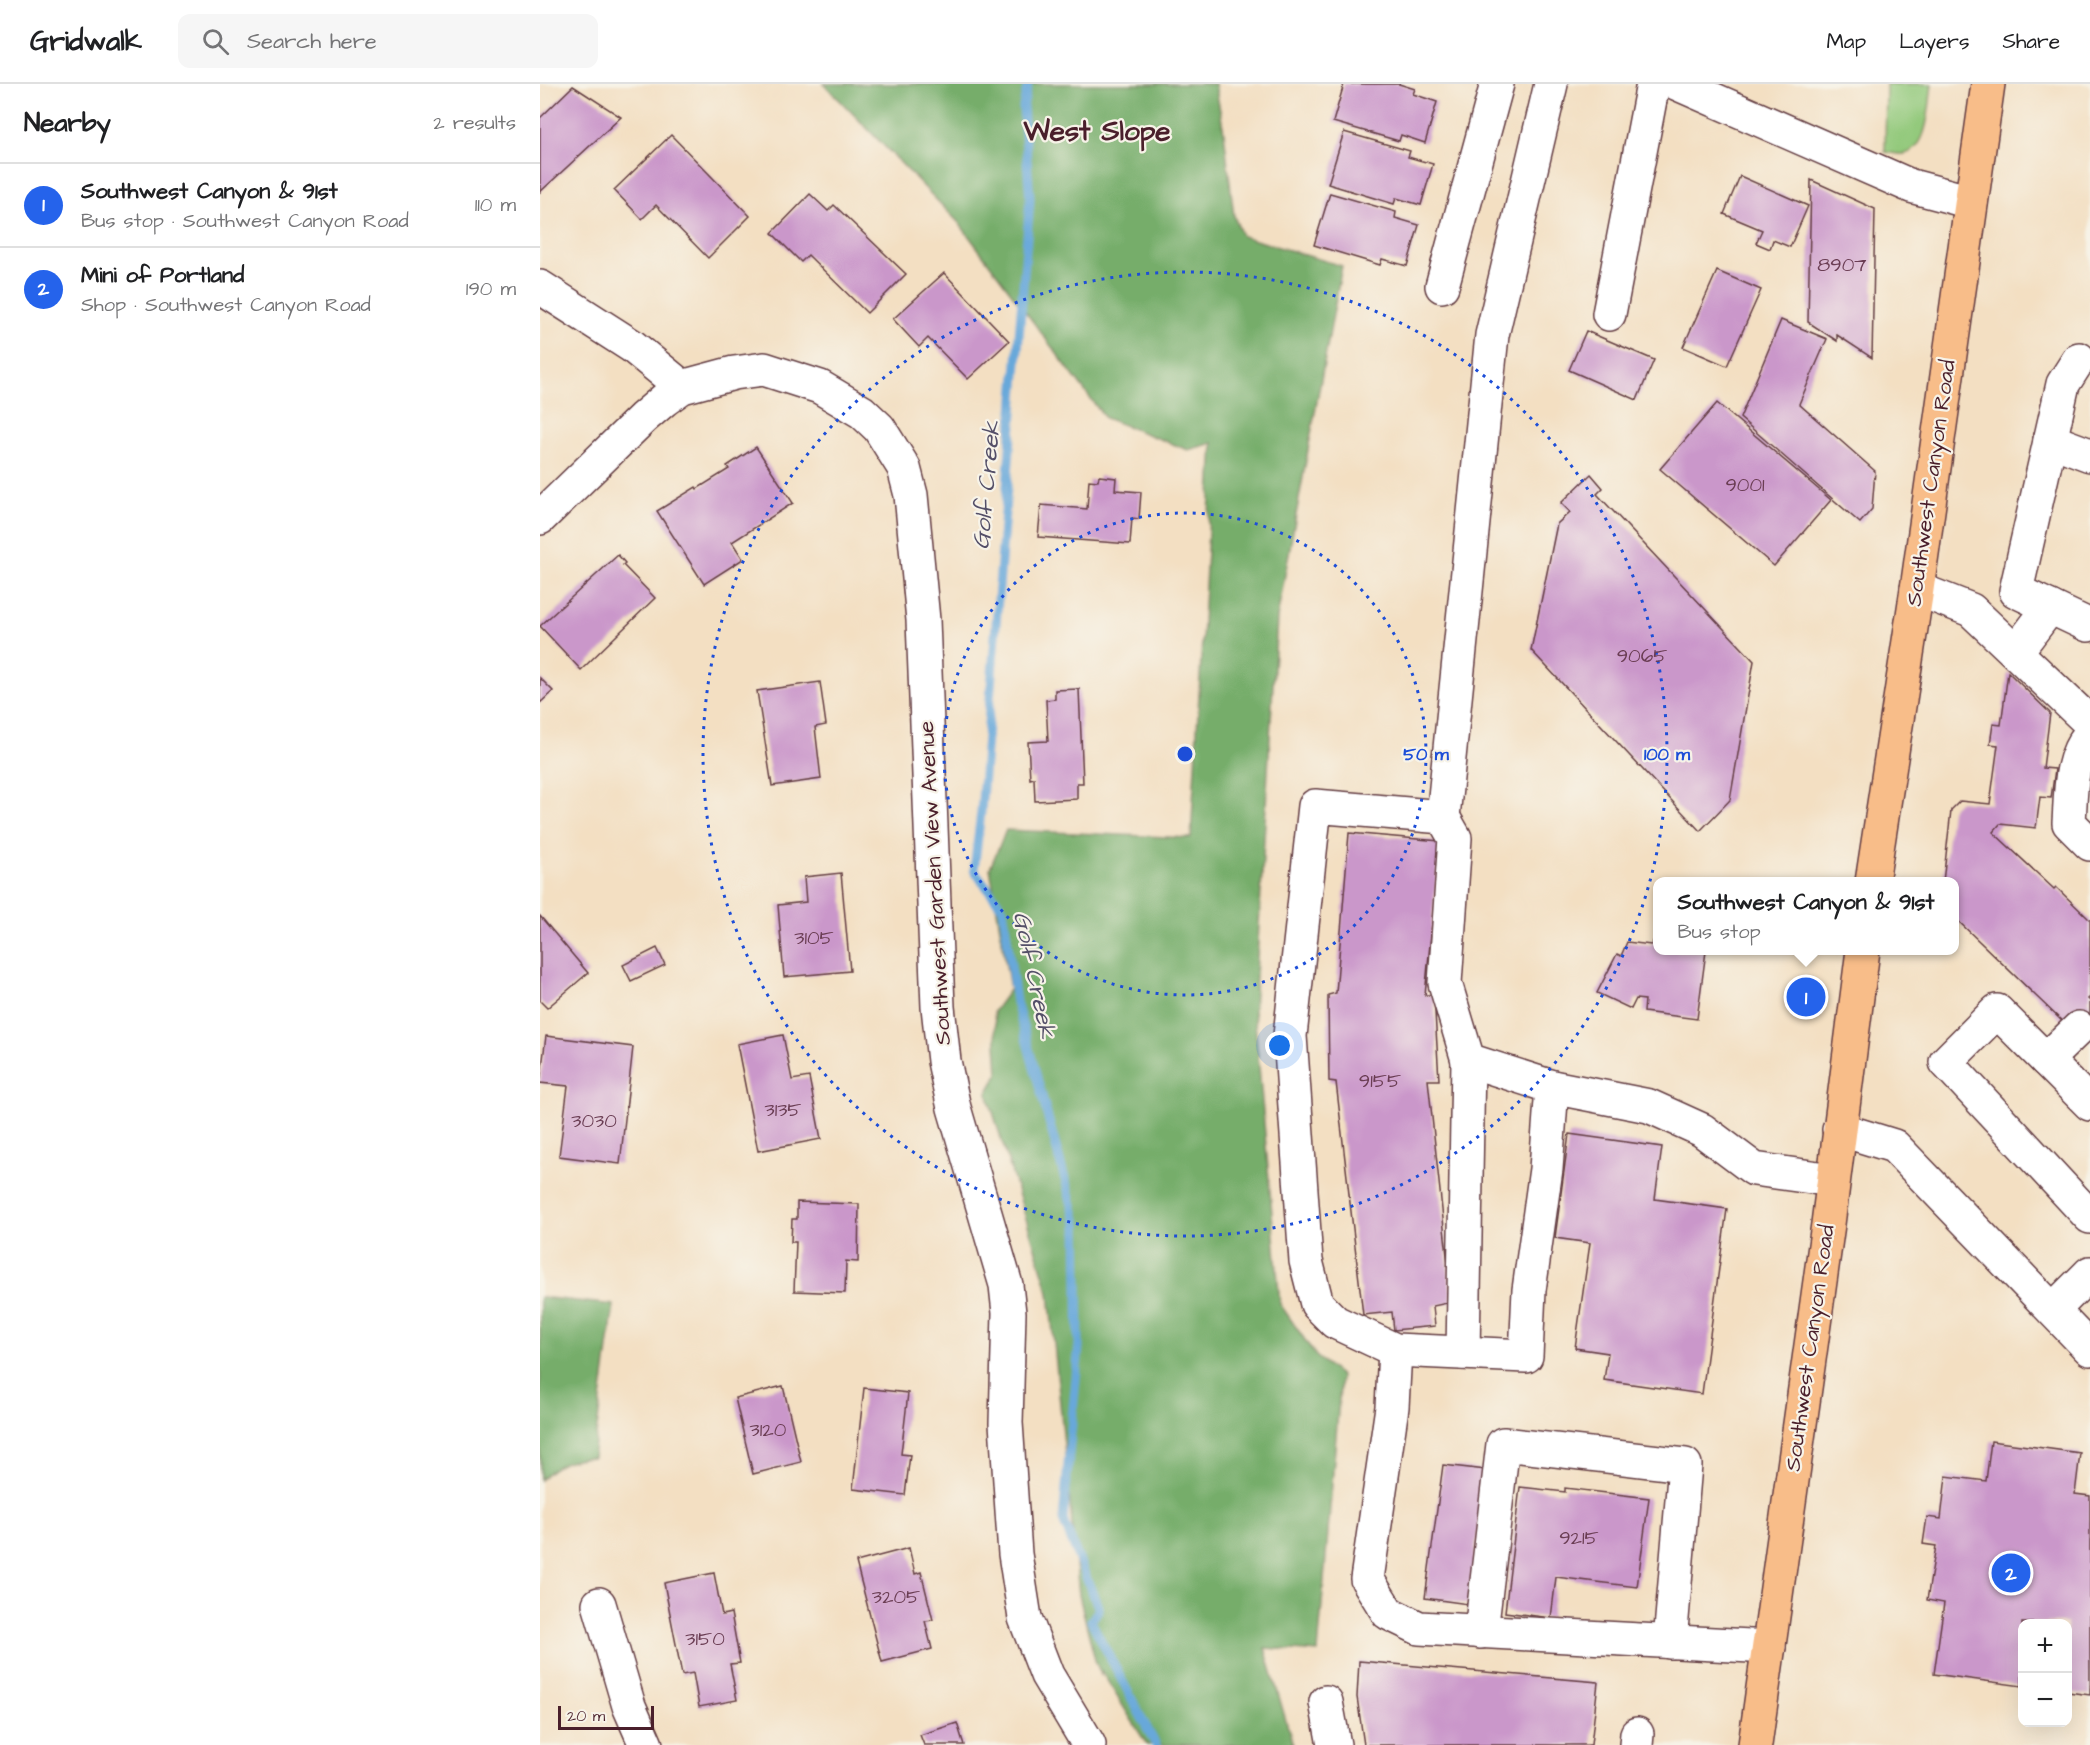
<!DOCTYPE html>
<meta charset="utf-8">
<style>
body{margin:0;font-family:"Architects Daughter",sans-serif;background:#f6f6f6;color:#202124}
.controls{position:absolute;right:18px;bottom:18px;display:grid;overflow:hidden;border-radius:12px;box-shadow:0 6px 24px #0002}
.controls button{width:54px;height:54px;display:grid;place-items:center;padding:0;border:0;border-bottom:2px solid #e0e0e0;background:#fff;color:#202124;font:30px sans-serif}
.scale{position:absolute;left:18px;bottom:15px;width:96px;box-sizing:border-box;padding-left:6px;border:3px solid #4a1f2b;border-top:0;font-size:16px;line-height:21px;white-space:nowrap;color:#4a1f2b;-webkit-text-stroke:4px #f7f3e8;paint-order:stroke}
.you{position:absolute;left:740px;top:962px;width:21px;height:21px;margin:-15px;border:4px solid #fff;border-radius:50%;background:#1a73e8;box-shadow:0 0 0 9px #1a73e833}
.badge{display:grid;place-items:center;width:39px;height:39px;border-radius:50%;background:#2563eb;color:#fff;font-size:20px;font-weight:700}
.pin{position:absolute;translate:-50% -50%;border:3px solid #fff;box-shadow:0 2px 6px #0006}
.popup{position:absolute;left:1113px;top:793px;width:306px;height:78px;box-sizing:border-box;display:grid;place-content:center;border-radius:12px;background:#fff;filter:drop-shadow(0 2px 4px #0005);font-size:20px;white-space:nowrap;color:#757577}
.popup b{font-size:22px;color:#202124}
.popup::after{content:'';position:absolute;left:50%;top:100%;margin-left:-12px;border:12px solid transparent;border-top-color:#fff}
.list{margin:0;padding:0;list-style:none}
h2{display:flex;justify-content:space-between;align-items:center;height:78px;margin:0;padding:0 24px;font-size:26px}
h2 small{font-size:20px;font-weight:400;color:#757577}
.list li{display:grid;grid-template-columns:39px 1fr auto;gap:18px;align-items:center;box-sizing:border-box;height:84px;padding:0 24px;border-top:2px solid #e0e0e0}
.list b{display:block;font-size:22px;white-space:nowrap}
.list p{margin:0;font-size:20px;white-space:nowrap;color:#757577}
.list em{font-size:20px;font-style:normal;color:#757577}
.icon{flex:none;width:33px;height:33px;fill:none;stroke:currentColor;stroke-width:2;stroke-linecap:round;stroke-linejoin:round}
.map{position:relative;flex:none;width:1550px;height:1661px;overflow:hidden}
header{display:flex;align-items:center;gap:36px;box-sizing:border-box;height:84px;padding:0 30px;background:#fff;border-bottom:2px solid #e0e0e0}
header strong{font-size:28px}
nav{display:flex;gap:33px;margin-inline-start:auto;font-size:21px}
.search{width:420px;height:54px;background:#f6f6f6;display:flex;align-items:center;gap:15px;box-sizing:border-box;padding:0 21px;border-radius:12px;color:#757577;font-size:22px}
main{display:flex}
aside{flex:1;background:#fff}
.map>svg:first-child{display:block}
.green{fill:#93c97b;stroke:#6e7453;stroke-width:1.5}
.forest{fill:#76ad6b;stroke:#60664b;stroke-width:1.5}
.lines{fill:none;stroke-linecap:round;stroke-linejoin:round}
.stream{stroke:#67a8da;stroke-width:9}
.building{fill:#ca97ca}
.minor-casing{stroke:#633c42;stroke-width:36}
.major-casing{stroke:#633c42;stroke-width:36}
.minor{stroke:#fff;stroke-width:33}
.major{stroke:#f8bd89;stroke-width:33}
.ring{fill:none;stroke:#1d4ed8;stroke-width:3;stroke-dasharray:3 6}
.labels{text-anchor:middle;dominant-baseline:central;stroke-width:4.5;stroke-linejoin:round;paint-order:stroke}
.number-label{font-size:20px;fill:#6a3d53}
.street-label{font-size:22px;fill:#4a1f2b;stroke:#f7f3e8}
.water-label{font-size:24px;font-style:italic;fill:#544f68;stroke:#f7f3e8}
.district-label{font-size:28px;font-weight:bold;fill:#4a1f2b;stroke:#f7f3e8}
.centre{fill:#1d4ed8;stroke:#f7f3e8;stroke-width:3}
.ring-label{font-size:18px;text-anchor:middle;font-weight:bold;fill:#1d4ed8;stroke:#f7f3e8;stroke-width:4.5;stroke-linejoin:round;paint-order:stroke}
</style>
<header>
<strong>Gridwalk</strong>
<div class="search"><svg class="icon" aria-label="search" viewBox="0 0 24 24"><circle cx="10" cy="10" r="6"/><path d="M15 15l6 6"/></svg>Search here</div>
<nav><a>Map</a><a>Layers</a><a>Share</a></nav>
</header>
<main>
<aside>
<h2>Nearby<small>2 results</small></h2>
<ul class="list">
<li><span class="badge">1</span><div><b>Southwest Canyon &amp; 91st</b><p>Bus stop · Southwest Canyon Road</p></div><em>110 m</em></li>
<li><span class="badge">2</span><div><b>Mini of Portland</b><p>Shop · Southwest Canyon Road</p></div><em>190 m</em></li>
</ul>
</aside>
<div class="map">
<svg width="1550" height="1661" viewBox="0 0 1550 1661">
<rect width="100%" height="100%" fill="#f7f3e8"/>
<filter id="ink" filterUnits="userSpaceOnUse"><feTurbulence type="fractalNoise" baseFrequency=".0167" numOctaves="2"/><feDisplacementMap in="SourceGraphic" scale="12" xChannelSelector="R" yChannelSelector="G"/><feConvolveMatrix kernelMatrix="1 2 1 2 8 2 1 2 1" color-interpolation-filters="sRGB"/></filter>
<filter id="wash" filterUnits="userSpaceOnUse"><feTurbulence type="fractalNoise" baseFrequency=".008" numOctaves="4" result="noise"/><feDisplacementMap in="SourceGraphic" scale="24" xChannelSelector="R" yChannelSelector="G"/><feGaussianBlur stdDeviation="1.35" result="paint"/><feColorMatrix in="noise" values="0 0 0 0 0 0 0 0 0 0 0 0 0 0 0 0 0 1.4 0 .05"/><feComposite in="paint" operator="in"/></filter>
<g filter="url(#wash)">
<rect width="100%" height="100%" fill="#f3dfc2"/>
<path class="green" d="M 1346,0 L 1392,0 C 1389,20 1389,66 1364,70 C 1358,71 1351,69 1345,68 Z"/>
<g class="forest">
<path d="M 284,0 L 675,0 L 684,48 L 694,132 L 702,152 L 802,182 L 737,534 L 714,926 L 740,1220 L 776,1272 L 801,1292 L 778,1568 L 725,1564 L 753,1661 L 607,1661 L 562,1588 L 561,1591 L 555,1576 L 539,1511 L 509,1209 L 447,1009 L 458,990 L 454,927 L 470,905 L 450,784 L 466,746 L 651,754 L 673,359 L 648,366 L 565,334 L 419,139 Z"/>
<path d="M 0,1213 L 74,1221 L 53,1373 C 31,1374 16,1380 0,1396 Z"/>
</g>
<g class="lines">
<path class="stream" d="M 488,0 L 483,23 L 490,115 L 441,728 L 434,786 L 463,825 L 476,918 L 537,1139 L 539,1261 L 523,1436 L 559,1525 L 551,1537 L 616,1661"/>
</g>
<g id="blocks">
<g class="building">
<path d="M 804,0 L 859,0 L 875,5 L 873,10 L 897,18 L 885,59 L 861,51 L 859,57 L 793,38 Z"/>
<path d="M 33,2 L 81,33 L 0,108 L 0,34 Z"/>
<path d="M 804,48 L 870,67 L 868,73 L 893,80 L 881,121 L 856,114 L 854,120 L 788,100 Z"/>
<path d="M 131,51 L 210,132 L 168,174 L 116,121 L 102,135 L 74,106 Z"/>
<path d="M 1200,92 L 1268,122 L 1250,163 L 1233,156 L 1230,165 L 1216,159 L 1222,146 L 1184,130 Z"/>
<path d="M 1271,96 L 1335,125 L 1332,274 L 1297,251 L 1297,257 L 1268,238 Z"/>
<path d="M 790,109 L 856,128 L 855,134 L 879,141 L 867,182 L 842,175 L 840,181 L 774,161 Z"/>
<path d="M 270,110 L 288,127 L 294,121 L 366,190 L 327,229 L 268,171 L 261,178 L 232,149 Z"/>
<path d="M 1177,187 L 1221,206 L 1187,282 L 1143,263 Z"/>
<path d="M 404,189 L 469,257 L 428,295 L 388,254 L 379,263 L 353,235 Z"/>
<path d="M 1241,236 L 1287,255 L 1259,320 L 1335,387 L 1332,425 L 1320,439 L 1200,334 Z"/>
<path d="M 1046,247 L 1114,276 L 1097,316 L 1029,286 Z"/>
<path d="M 1177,319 L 1291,416 L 1234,482 L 1120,385 Z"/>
<path d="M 216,363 L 253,419 L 192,458 L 203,475 L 164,500 L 117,427 L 156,403 L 157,405 L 189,385 L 187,382 Z"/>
<path d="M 1051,390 L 1063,404 L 1057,410 L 1214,577 L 1190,716 L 1160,747 L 991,566 L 1017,440 L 1030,428 L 1021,419 Z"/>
<path d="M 559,392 L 576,394 L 575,406 L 601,408 L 599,435 L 592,434 L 590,460 L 498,453 L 501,421 L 547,425 L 549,396 L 558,397 Z"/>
<path d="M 78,471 L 85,479 L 83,481 L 115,514 L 41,586 L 0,542 Z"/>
<path d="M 1468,588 L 1510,629 L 1503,684 L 1515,685 L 1511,714 L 1500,713 L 1496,744 L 1460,740 L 1453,748 L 1514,805 L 1516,803 L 1550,836 L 1550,913 L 1548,915 L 1550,917 L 1550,955 L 1524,939 L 1414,833 L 1414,798 L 1403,798 L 1411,726 L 1420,717 L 1450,720 L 1458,661 L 1450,660 L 1453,640 L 1461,641 Z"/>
<path d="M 0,594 L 13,607 L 0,619 Z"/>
<path d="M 280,598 L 286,641 L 275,643 L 281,695 L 232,702 L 217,607 Z"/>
<path d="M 539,605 L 543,699 L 537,699 L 537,715 L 495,717 L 494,694 L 490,695 L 488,658 L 508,657 L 506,616 L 515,615 L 515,606 Z"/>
<path d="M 809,749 L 900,757 L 885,911 L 894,911 L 899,996 L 888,996 L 912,1218 L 893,1222 L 895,1242 L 854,1246 L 852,1228 L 823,1231 L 796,998 L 789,997 L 788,911 L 796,909 Z"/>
<path d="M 301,789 L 310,887 L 244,893 L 238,821 L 266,818 L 264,793 Z"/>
<path d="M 0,832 L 48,889 L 7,924 L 0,917 Z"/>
<path d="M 1114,856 L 1118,856 L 1118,867 L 1166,867 L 1157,935 L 1104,928 L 1105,916 L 1096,915 L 1091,925 L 1057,909 L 1077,870 L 1081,872 L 1087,858 L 1111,861 Z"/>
<path d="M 117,864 L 125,881 L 91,897 L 83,881 Z"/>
<path d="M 243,951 L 252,996 L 269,993 L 281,1055 L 218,1067 L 197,960 Z"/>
<path d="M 6,952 L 93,963 L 80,1080 L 19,1072 L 28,1002 L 0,999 Z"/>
<path d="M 1029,1050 L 1122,1063 L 1115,1115 L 1187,1125 L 1162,1310 L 1064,1296 L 1068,1269 L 1035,1264 L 1050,1159 L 1015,1154 Z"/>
<path d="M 257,1118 L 319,1120 L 318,1178 L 306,1177 L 305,1209 L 254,1207 L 256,1158 L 251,1158 L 252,1135 L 257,1135 Z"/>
<path d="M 243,1302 L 261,1378 L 213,1390 L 195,1314 Z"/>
<path d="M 324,1304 L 368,1309 L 361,1370 L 370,1371 L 365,1411 L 313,1405 Z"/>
<path d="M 1451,1357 L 1540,1369 L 1535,1410 L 1550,1412 L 1550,1611 L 1528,1608 L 1527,1539 L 1482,1539 L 1482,1602 L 1394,1590 L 1404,1519 L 1387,1516 L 1396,1462 L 1383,1460 L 1387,1433 L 1401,1435 L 1406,1392 L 1446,1397 Z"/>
<path d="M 903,1381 L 946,1386 L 928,1520 L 885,1514 Z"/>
<path d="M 980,1403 L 1025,1408 L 1025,1404 L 1109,1414 L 1097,1503 L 1016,1493 L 1011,1534 L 965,1528 Z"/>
<path d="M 369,1464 L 375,1490 L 381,1488 L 393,1536 L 385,1537 L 392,1565 L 342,1578 L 316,1478 Z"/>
<path d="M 174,1489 L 182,1531 L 191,1529 L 200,1579 L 190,1580 L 197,1616 L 159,1623 L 153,1589 L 142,1591 L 124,1499 Z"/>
<path d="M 819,1577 L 1058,1598 L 1051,1661 L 824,1661 L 817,1613 Z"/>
<path d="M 417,1639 L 424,1661 L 384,1661 L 380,1651 Z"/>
</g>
</g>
</g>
<g filter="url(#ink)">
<use href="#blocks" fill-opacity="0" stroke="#633c42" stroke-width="1.5"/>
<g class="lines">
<defs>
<g id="minor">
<path d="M 1011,0 L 952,251 L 903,733 L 775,722 L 750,952 L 766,1177 L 777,1220 L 795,1238 L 855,1266 L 986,1272 L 989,1206 L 1006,1085 L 1012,1003"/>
<path d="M 1138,0 L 1371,102 L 1431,118"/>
<path d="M 902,202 L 957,0"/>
<path d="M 0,203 L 92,262 L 142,303"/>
<path d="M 1069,230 L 1113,0"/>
<path d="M 1510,356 L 1550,371"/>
<path d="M 0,434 L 103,334 L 124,316 L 142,303 L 194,289 L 224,285 L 280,303 L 322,328 L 339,344 L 364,384 L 371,411 L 383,536 L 398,923 L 404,977 L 414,1024 L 466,1201 L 469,1229 L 466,1339 L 475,1470 L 485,1534 L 507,1591 L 549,1661"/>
<path d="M 1377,505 L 1431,526 L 1550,639"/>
<path d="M 1510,523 L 1548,541"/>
<path d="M 1476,568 L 1510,523 L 1476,507 L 1523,300 L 1539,275"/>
<path d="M 1550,650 C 1529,675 1531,708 1529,739 L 1550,760"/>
<path d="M 903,733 L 915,754 L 905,899 L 928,976 L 1012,1003 L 1109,1022 L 1162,1046 L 1214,1085 L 1293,1096"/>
<path d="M 1506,976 L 1539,944"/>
<path d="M 1550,1020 L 1457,927 L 1406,978 L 1550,1133"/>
<path d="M 1299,1045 L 1354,1062 L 1550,1265"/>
<path d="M 1513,1226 L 1550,1189"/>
<path d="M 855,1266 L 852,1323 L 827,1495 L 848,1529 L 879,1544 L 1229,1563"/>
<path d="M 923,1269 L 928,976"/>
<path d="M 59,1520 L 89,1622 L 106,1661"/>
<path d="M 941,1548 L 963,1360 L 1145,1381 L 1130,1558"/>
<path d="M 786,1618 L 794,1661"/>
<path d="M 1096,1661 L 1097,1650"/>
</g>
<g id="major">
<path d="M 1332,798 L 1377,505 L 1448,0"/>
<path d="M 1215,1661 L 1288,1140 L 1323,866"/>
</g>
</defs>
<use href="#minor" class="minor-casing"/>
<use href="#major" class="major-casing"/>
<use href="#minor" class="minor"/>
<use href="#major" class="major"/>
</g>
</g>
<g class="ring">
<circle cx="645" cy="670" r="241"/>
<circle cx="645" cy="670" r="482"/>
</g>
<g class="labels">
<g class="number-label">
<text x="1302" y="181">8907</text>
<text x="1205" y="401">9001</text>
<text x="1102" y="572">9065</text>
<text x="274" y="854">3105</text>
<text x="840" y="997">9155</text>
<text x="243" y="1026">3135</text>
<text x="54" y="1037">3030</text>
<text x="228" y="1346">3120</text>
<text x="1039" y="1454">9215</text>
<text x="356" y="1513">3205</text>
<text x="165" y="1555">3150</text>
</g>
<g class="street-label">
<text transform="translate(1391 399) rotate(-82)">Southwest Canyon Road</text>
<text transform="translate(395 799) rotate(-93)">Southwest Garden View Avenue</text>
<text transform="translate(1270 1264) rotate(-82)">Southwest Canyon Road</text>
</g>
<g class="water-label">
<text transform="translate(447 401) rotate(-85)">Golf Creek</text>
<text transform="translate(494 891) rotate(78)">Golf Creek</text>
</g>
<g class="district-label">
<text x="557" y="47">West Slope</text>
</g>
</g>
<circle cx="645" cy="670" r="9" class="centre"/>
<g class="ring-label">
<text x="886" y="676">50 m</text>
<text x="1127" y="676">100 m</text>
</g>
</svg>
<div class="controls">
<button>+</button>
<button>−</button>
</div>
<div class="scale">20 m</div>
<div class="you"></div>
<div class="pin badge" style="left:1266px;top:913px">1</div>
<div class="popup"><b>Southwest Canyon &amp; 91st</b>Bus stop</div>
<div class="pin badge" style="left:1471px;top:1489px">2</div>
</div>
</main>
